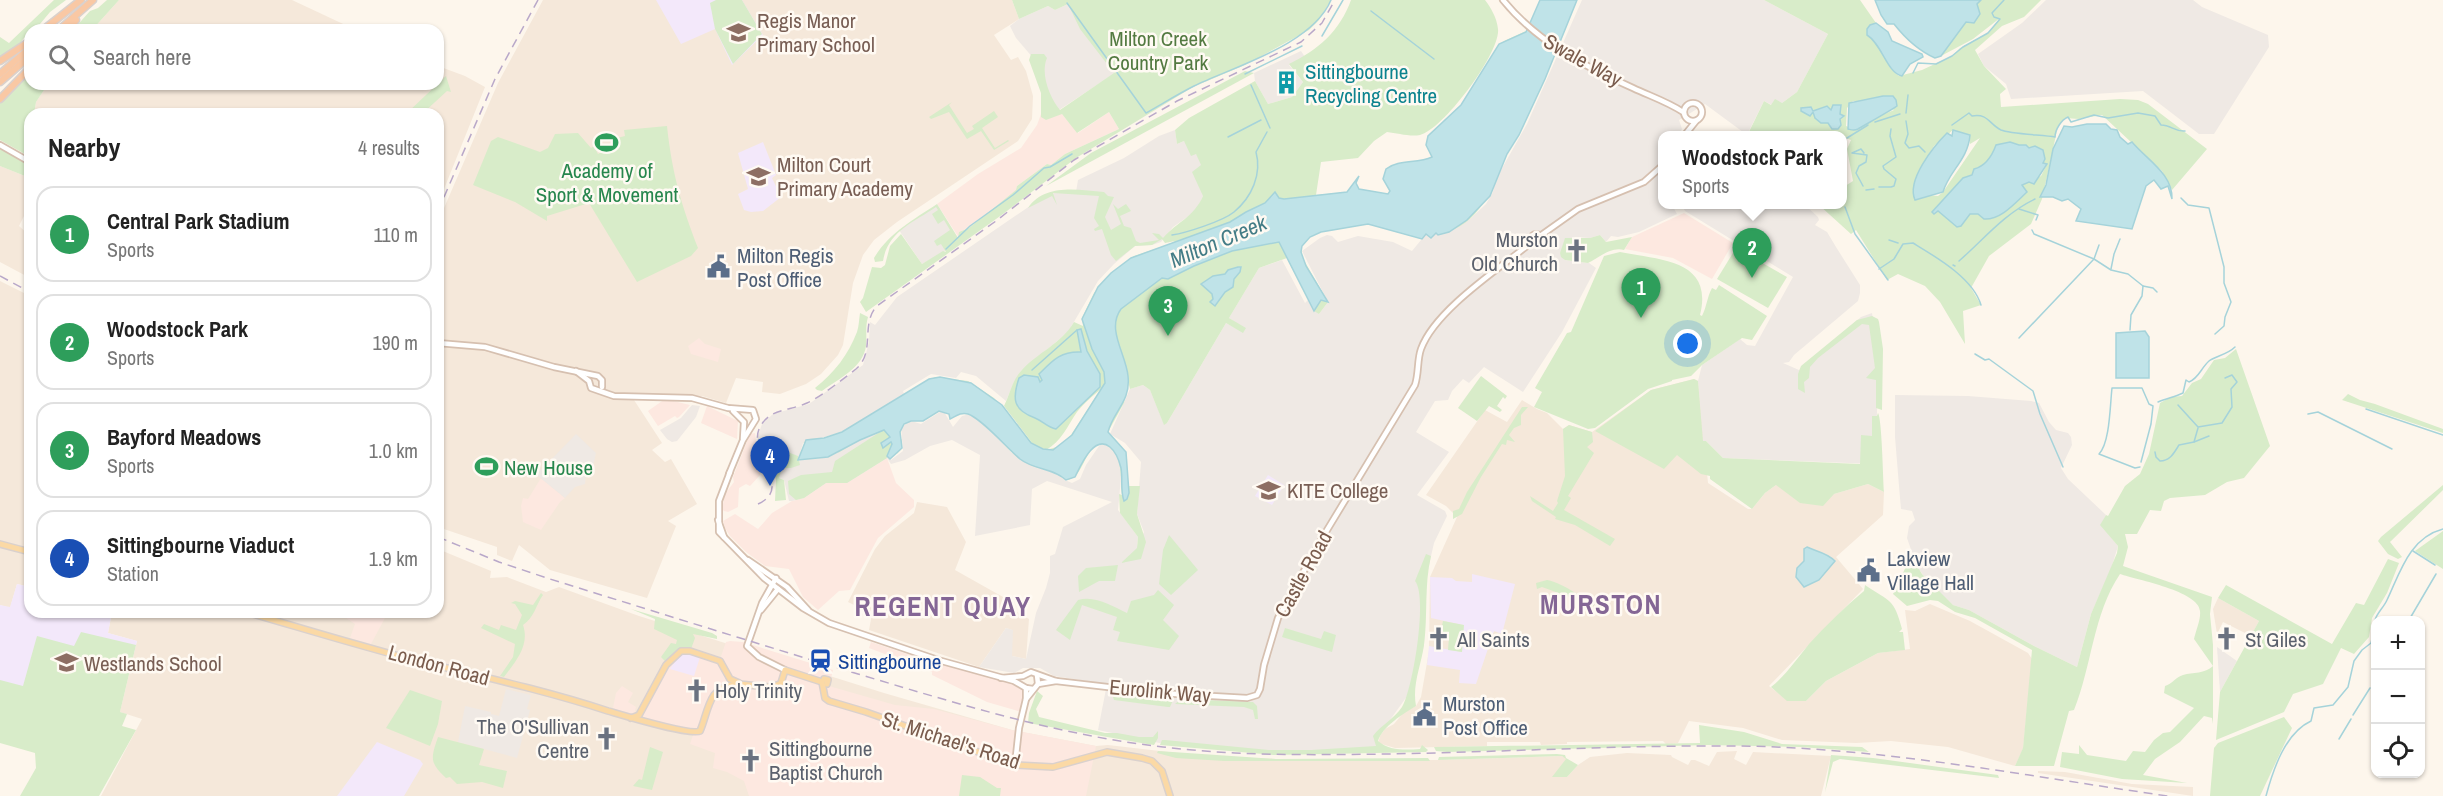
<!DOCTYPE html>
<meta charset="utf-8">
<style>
body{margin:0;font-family:"Archivo Narrow",sans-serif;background:#f2f2f2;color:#222}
.controls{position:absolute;right:18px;bottom:18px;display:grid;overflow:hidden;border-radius:12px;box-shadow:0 2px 4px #0004}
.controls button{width:54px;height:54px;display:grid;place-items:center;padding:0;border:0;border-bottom:2px solid #e0e0e0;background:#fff;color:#222;font:30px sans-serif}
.you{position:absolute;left:1688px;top:344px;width:21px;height:21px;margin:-15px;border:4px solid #fff;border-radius:50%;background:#1a73e8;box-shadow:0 0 0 9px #1a73e833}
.badge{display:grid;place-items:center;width:39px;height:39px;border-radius:50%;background:#ea580c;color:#fff;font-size:20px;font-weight:700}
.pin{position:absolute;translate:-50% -50px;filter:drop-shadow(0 2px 3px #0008)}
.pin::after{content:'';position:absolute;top:32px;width:21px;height:18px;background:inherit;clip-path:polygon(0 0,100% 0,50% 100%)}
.popup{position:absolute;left:1658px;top:131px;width:189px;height:78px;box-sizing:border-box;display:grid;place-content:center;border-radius:12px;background:#fff;filter:drop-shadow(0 2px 4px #0005);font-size:20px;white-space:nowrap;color:#767676}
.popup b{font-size:22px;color:#222}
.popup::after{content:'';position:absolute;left:50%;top:100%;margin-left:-12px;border:12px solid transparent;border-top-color:#fff}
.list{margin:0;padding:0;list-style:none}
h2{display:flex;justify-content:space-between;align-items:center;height:78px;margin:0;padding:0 24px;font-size:26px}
h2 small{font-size:20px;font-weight:400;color:#767676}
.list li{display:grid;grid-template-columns:39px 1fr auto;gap:18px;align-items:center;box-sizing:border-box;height:96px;margin:0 12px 12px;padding:0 12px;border:2px solid #e0e0e0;border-radius:18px}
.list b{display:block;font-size:22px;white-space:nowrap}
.list p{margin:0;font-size:20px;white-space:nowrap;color:#767676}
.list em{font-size:20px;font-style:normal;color:#767676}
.icon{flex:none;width:33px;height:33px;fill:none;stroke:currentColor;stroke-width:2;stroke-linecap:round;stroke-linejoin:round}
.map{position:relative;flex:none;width:2443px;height:796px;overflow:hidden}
.search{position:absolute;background:#fff;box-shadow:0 2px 4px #0004;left:24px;top:24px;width:420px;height:66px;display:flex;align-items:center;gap:15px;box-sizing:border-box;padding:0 21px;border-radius:18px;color:#767676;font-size:22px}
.panel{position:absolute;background:#fff;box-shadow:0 2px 4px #0004;left:24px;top:108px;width:420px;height:510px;border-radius:18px}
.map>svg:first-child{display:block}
.residential{fill:#f5e8da}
.commercial{fill:#fde8e0}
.industrial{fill:#efe9e4}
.education{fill:#f3e8fa}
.green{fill:#d8ecc9;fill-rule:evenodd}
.water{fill:#bfe3e8;stroke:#a5d3da;stroke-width:1.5}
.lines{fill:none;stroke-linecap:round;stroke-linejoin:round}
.stream{stroke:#a5d3da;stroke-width:1.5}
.secondary-casing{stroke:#d6c0b0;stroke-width:8}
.primary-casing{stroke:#dad1cd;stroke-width:8}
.trunk-casing{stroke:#dad1cd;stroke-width:9}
.secondary{stroke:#fff;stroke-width:4.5}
.primary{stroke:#fbd9a5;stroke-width:5}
.trunk{stroke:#f9c8a4;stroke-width:6}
.rail{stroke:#b9a8c9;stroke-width:1.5;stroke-dasharray:9 6;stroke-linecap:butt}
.labels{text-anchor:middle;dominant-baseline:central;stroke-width:5;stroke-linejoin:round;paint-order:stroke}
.education-label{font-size:21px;fill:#785e54;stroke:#fffaf3;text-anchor:start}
.park-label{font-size:21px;fill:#537a41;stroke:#fffaf3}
.street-label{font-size:21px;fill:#7a5c4d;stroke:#fffaf3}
.culture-label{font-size:21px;fill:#0d838f;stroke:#fffaf3;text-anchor:start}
.leisure-label{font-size:21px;fill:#27864d;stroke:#fffaf3}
.worship-label{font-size:21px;fill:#5b616d;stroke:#fffaf3;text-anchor:start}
.service-label{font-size:21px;fill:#4e5e75;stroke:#fffaf3;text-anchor:start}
.transit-label{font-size:21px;fill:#164399;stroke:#fffaf3;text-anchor:start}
.water-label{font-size:22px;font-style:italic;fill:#437c86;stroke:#fffaf3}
.district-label{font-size:27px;font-weight:bold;letter-spacing:1.5px;fill:#846695;stroke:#fffaf3}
</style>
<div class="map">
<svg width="2443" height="796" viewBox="0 0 2443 796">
<rect width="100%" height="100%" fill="#fdf6ec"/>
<g class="residential">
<path d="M 119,0 L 292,0 L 356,30 L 92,30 Z"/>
<path d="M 543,0 L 1012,0 L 1019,19 L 994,35 L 1011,60 L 1018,57 L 1026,71 L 1033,96 L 1032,119 L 1018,141 L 897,222 L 874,240 L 863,255 L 853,283 L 843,345 L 838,355 L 821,374 L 806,384 L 780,394 L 762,392 L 763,382 L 736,378 L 726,403 L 702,396 L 692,400 L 634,400 L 662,443 L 652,450 L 665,462 L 671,459 L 697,504 L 668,521 L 676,526 L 647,598 L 550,570 L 519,545 L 512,561 L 497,555 L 497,547 L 438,527 L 438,222 L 498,83 Z"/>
<path d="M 438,66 L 465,76 L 485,87 L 438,204 L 438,114 L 34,114 L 36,102 L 48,84 L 438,84 Z"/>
<path d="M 0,166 L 30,178 L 30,204 L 19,226 L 30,236 L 30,278 L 0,262 Z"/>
<path d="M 0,281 L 30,296 L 30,587 L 17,584 L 10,608 L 0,605 Z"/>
<path d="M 1694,379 L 1698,381 L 1708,483 L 1748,509 L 1752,509 L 1765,493 L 1776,485 L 1834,494 L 1868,484 L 1884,492 L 1883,515 L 1836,557 L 1863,589 L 1769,686 L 1787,700 L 1806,701 L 1826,681 L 1878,653 L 1910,649 L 1905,610 L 1915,611 L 1930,604 L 1970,621 L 2028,653 L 2032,659 L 2023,749 L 2015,766 L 1948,747 L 1891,741 L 1856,743 L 1782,740 L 1743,728 L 1689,721 L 1678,743 L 1666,744 L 1663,741 L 1567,742 L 1567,744 L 1541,745 L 1540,742 L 1487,742 L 1487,746 L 1395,748 L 1378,743 L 1380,736 L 1385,729 L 1394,724 L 1404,712 L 1416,706 L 1421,697 L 1429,651 L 1430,577 L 1457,517 L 1446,506 L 1426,495 L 1485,410 L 1507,422 L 1522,400 L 1537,409 L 1547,413 L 1563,429 L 1569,425 L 1592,432 L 1651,390 Z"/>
<path d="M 917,502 L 947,507 L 966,542 L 955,570 L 1003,597 L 1012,609 L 1029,619 L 1026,659 L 1012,656 L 1012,630 L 1006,628 L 979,667 L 869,630 L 872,614 L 848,602 L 875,549 L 885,536 L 914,513 Z"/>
<path d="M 438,549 L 491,571 L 490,578 L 507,577 L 546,592 L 559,587 L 639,616 L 884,693 L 1012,730 L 1096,746 L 1108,745 L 1203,756 L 1300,760 L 1438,760 L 1562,756 L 1566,758 L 1567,777 L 1578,765 L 1590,757 L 1627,753 L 1671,755 L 1672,757 L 1688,765 L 1691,760 L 1695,760 L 1709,766 L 1717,752 L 1737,751 L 1734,759 L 1746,765 L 1753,752 L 1831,756 L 1821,796 L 101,796 L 142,719 L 120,712 L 137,641 L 108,633 L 112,612 L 438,612 Z"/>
<path d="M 2218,598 L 2259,621 L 2251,636 L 2223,622 L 2217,634 L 2213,609 Z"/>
<path d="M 2038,771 L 2065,772 L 2132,784 L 2193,787 L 2193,796 L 2038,773 Z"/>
</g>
<g class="commercial">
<path d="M 1109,112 L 1119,129 L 1065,154 L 1051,165 L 1047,164 L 1017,186 L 1016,191 L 969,228 L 959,232 L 959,238 L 937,204 L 978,174 L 1021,148 L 1037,125 L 1041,114 L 1062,114 L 1078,133 Z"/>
<path d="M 1684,213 L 1733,243 L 1712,279 L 1673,258 L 1625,249 L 1632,237 Z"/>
<path d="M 699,338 L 705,344 L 721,349 L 718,362 L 691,354 L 688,346 Z"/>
<path d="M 665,399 L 690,405 L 679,417 L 677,418 L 675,416 L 658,426 L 648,411 Z"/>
<path d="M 707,406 L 738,421 L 737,439 L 701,423 Z"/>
<path d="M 755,433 L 760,475 L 750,486 L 746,484 L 739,488 L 738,507 L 728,512 L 724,511 L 722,509 L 725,494 L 734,482 L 733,477 L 750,434 Z"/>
<path d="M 887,458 L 896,483 L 914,500 L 914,507 L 878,538 L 850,590 L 839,591 L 818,610 L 803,597 L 789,569 L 765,566 L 746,552 L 730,536 L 725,528 L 723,521 L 735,514 L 758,529 L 772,513 L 792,501 L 804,498 L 826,483 L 847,483 Z"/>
<path d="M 541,478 L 565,498 L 560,502 L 541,530 L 523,522 L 521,506 L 523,498 L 528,499 Z"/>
<path d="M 337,612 L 371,612 L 385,618 L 371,644 L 350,638 L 355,624 Z"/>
<path d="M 730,641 L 743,642 L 833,670 L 829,686 L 895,705 L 934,709 L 1012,730 L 1096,746 L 1086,796 L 749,796 L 744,781 L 727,772 L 713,768 L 715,753 L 690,744 L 694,732 L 645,720 L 640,710 L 644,697 L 662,667 L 678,650 L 682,648 L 720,659 L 726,642 Z"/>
<path d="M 871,642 L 925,660 L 1016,684 L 1021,687 L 1024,698 L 1021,712 L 987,702 L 932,675 L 932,672 L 869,648 Z"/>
<path d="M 622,686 L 633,693 L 628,702 L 636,707 L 634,716 L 613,708 L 616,693 Z"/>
</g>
<g class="industrial">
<path d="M 1582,0 L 1764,0 L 1828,34 L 1797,92 L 1782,103 L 1772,105 L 1764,101 L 1747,135 L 1705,104 L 1679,120 L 1682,129 L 1679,135 L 1662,136 L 1662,160 L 1656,167 L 1662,181 L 1662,204 L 1672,205 L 1677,214 L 1639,232 L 1618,237 L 1611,236 L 1606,242 L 1600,235 L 1590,238 L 1575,237 L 1560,253 L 1565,260 L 1589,263 L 1596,268 L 1562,332 L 1523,392 L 1484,367 L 1469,383 L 1463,379 L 1452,391 L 1448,400 L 1435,401 L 1416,432 L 1449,452 L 1417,495 L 1445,511 L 1447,516 L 1434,543 L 1427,574 L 1424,645 L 1413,688 L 1377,738 L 1377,752 L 1275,753 L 1169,745 L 1098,730 L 1107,684 L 1054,676 L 1040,668 L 1023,668 L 1014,673 L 979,667 L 1006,628 L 1013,630 L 1012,656 L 1026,659 L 1036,613 L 1046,588 L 1050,573 L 1050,556 L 1055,554 L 1063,527 L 1112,502 L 1047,481 L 1032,489 L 1030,525 L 975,536 L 980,455 L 952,440 L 930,446 L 905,460 L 891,464 L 887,458 L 847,483 L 826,483 L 804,498 L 792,501 L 789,501 L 784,480 L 773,475 L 758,443 L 758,436 L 762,424 L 773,414 L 809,404 L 863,365 L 869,342 L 870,322 L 875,325 L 897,297 L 1043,197 L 1054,193 L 1076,192 L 1078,180 L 1124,158 L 1159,136 L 1175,130 L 1177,144 L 1184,141 L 1196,153 L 1202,166 L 1203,196 L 1196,211 L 1173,227 L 1161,242 L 1152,245 L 1135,246 L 1114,264 L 1098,281 L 1068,332 L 1021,371 L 1015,380 L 1006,401 L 976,376 L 961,372 L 956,378 L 931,374 L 903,391 L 904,394 L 892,401 L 894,403 L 842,432 L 803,443 L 798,460 L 829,457 L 860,440 L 884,430 L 887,456 L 891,460 L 903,451 L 901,427 L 911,421 L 921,424 L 943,410 L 953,427 L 962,416 L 970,414 L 986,425 L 1012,453 L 1018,450 L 1053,473 L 1063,473 L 1065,480 L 1072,483 L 1080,479 L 1086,465 L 1099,446 L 1103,443 L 1111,445 L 1117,449 L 1122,467 L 1118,510 L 1138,537 L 1137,547 L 1144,532 L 1137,514 L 1141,462 L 1125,443 L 1110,434 L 1130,389 L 1143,385 L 1150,390 L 1164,424 L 1167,423 L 1226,323 L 1243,332 L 1245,329 L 1229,318 L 1259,268 L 1282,260 L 1305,303 L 1309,299 L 1319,314 L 1328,302 L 1302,251 L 1320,238 L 1327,235 L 1332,236 L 1338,242 L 1358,236 L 1393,242 L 1412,251 L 1426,234 L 1431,238 L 1437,232 L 1449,232 L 1470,219 L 1486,204 L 1493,192 L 1496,179 L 1527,124 Z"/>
<path d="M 2046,0 L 2193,0 L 2202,7 L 2268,35 L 2269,47 L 2214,134 L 2199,134 L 2143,91 L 2011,99 L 2006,84 L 1984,66 L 1978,54 L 2022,23 Z"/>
<path d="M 1068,4 L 1115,73 L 1056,112 L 1045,101 L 1034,59 L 1016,38 L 1010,26 L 1019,19 L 1048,6 L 1055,10 Z"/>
<path d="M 1301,51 L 1305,57 L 1289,65 L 1303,82 L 1292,97 L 1268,104 L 1255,81 L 1254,73 Z"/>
<path d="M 937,205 L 958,238 L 944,252 L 922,264 L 899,230 Z"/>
<path d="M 1682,205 L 1805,205 L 1818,217 L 1819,220 L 1815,225 L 1827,232 L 1836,247 L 1860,285 L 1860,293 L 1858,301 L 1794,355 L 1789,362 L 1783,363 L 1799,370 L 1861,317 L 1872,313 L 1879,359 L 1875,464 L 1723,458 L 1706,441 L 1703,441 L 1698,381 L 1702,365 L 1740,339 L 1747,345 L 1755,346 L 1793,277 L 1685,211 Z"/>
<path d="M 1895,395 L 1968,396 L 2031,401 L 2039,403 L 2049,422 L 2056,430 L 2068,433 L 2071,437 L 2072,445 L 2061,468 L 2068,479 L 2106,515 L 2101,525 L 2118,546 L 2111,569 L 2091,614 L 2077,667 L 2034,646 L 1969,610 L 1953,605 L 1931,585 L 1917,567 L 1907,538 L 1909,526 L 1915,520 L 1912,511 L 1901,509 L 1900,498 L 1895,437 Z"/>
<path d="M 692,405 L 700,406 L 696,417 L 677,441 L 672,442 L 667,439 L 660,430 L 681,418 Z"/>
<path d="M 576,434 L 596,453 L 593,467 L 586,475 L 585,484 L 575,487 L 565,498 L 538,476 L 536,477 L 529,472 L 531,469 L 528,466 L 530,463 L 541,470 Z"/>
<path d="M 2217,647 L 2237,661 L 2220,692 Z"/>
<path d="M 506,689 L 531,695 L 527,709 L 530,710 L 517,758 L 458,742 L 465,706 L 491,712 L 491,714 L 499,716 Z"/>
</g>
<g class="education">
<path d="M 656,0 L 742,0 L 763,35 L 732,65 L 715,29 L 681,44 Z"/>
<path d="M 763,142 L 776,175 L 772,178 L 781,197 L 763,211 L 751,212 L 744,210 L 738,194 L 748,189 L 738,153 Z"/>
<path d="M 1268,475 L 1284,485 L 1272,505 L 1255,496 Z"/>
<path d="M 1472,574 L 1515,584 L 1502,634 L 1494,631 L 1476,684 L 1459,683 L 1460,670 L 1427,665 L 1429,646 L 1462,652 L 1463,625 L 1431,618 L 1430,577 L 1452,578 L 1456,581 L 1472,582 Z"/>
<path d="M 17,584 L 30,587 L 30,612 L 112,612 L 108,633 L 137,641 L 127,680 L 0,743 L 0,605 L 10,607 Z"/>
<path d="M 686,654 L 700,657 L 694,676 L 670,669 L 678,657 Z"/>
<path d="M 377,742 L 420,760 L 423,764 L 404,796 L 337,796 Z"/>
</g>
<g class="green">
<path d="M 54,0 L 66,0 L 50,12 L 35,30 L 30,30 L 30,36 L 24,38 L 16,48 L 0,57 L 0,37 L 9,43 Z"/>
<path d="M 107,0 L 119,0 L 92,30 L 73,30 L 90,11 L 98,8 Z"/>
<path d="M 716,0 L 742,0 L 762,34 L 733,64 L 715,29 L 710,3 Z"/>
<path d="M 1012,0 L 1331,0 L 1319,20 L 1309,30 L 1245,65 L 1193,87 L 1076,158 L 1003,214 L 866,312 L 860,302 L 863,298 L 872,267 L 881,268 L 885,265 L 890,246 L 901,234 L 922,264 L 943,251 L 946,252 L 941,244 L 937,246 L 934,241 L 950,230 L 944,220 L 938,224 L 932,214 L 938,210 L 936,207 C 913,223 888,231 883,261 L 875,262 L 874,258 C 889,233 913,220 937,204 L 958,238 L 959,232 L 969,228 L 1016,190 L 1017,186 L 1047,164 L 1051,165 L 1065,154 L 1119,129 L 1109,112 L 1077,133 L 1062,114 L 1046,120 L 1041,117 L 1041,93 L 1029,60 L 1031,54 L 1044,54 L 1047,58 C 1040,74 1050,98 1060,110 L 1114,73 L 1080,29 L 1068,4 L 1055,10 L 1048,6 L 1019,19 Z"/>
<path d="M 1351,0 L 1485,0 C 1491,8 1497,18 1498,29 C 1501,52 1443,130 1420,135 C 1410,137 1397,133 1387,132 L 1374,141 L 1358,158 L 1321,162 L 1316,195 L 1347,192 L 1359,176 L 1356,183 L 1359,189 L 1388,194 L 1390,191 L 1383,179 L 1386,169 C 1399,159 1417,164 1432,157 L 1426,145 L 1428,136 L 1461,105 L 1498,47 L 1504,41 L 1526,31 L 1556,53 C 1546,70 1540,91 1531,109 C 1524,124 1515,138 1507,154 C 1490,189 1483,224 1438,235 L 1436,233 L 1431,238 L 1426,234 L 1422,239 L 1368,224 L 1321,232 L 1310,237 L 1302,246 L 1302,257 L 1328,302 L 1319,314 L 1314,311 L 1287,258 L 1259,268 L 1229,318 L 1246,328 L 1243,333 L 1226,323 L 1167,423 L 1164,425 L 1150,390 L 1143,385 L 1130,389 L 1128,381 L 1124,403 L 1108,432 L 1126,452 L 1128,486 L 1140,486 L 1137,514 L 1146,542 L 1141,559 L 1121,563 L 1137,548 L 1138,537 L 1120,513 L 1119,494 L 1122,495 C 1120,477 1124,453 1104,444 C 1083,444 1085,479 1066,480 C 1054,469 1038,470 1024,462 C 1005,450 986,420 968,414 C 961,412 956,416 950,419 L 949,414 L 943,410 C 936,411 932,416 926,419 C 921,422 917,420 912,421 C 897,422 901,438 902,448 L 897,454 L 902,440 C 898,435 893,431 893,424 C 892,403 931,386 949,386 C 956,387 964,390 970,393 C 1000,407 1023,477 1062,467 C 1074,464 1083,447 1090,438 C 1100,425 1117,409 1119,393 C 1120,385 1118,378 1115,371 C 1100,335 1082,327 1115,295 C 1125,286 1139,274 1153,272 L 1167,279 L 1159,269 L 1166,262 L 1286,212 L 1327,206 L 1353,205 L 1417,223 L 1439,224 L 1461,216 L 1469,210 L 1473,202 L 1492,128 L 1512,86 L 1539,42 L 1536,40 C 1502,91 1479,148 1457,206 C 1437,238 1371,202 1340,201 C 1300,200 1273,212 1238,228 C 1220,236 1201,243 1182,250 L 1177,250 L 1172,243 L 1175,241 L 1165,243 L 1162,239 L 1152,245 L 1135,246 L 1116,261 L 1111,255 L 1102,229 L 1095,231 L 1094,229 L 1099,226 L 1094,218 L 1099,196 L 1053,193 L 1057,205 L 1052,196 L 1028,208 C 1045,183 1078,190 1104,192 L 1108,196 L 1114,197 L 1105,217 L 1111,230 L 1121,224 L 1113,204 L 1118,209 L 1126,204 L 1131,211 L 1120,216 L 1124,226 L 1131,228 L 1136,241 L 1140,243 L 1159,240 L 1152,233 L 1159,234 L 1163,238 C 1178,221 1193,218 1203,196 L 1192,172 L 1201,165 L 1196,154 L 1191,156 L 1184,141 L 1177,144 L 1175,130 L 1189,118 L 1255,81 L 1268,104 L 1292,97 L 1303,82 L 1289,64 C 1318,50 1340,31 1351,0 Z"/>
<path d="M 1764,0 L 1860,0 L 1876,23 L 1870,25 L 1867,29 L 1867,35 C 1883,45 1885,66 1899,76 L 1922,70 L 1952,56 L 1960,48 L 1988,33 L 2000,18 L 1973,39 L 1941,56 L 1966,22 L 1974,23 L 1980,14 L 1977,4 L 1980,0 L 2041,0 L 2024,17 L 2002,26 L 1975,50 L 1984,66 L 2006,89 L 2000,94 L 2001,107 L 2120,99 L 2138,100 L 2148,104 L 2207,149 L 2172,190 L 2162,171 L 2102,115 L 2079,119 L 2065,118 L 2058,126 L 2042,199 L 2031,224 L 1989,256 L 1971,288 L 1981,305 L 1963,311 L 1965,344 L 1940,302 L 1925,286 L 1898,274 L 1887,280 L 1856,230 L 1851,234 L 1819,205 L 1842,204 L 1842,188 L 1853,181 L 1847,149 L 1851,140 L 1826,131 L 1824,135 L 1747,136 L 1764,101 L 1771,105 L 1775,99 L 1782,103 L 1797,92 L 1828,34 ZM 1876,97 L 1894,110 L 1868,121 L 1856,130 L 1846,126 L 1847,108 L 1853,101 L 1863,101 ZM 1953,130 L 1969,135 L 1970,144 L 1980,138 L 1943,192 L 1938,196 L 1927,195 L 1924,162 L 1934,146 ZM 2010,142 L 2029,148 L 2035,146 L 2043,150 L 2042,165 L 2047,164 L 2041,176 L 2022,185 L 2026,192 L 1979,214 L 1970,214 L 1957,226 L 1938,210 L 1932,212 L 1990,158 L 1996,145 Z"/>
<path d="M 1245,71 L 1254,73 L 1046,186 L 1091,153 Z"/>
<path d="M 446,76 L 451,92 L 447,91 L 422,114 L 406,114 Z"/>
<path d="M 30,77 L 30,84 L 48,84 L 36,102 L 34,114 L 30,114 L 30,157 L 0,140 L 0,103 L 23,78 L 28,79 Z"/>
<path d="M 952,102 L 949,105 L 967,133 L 974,129 L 972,126 L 994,111 L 998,117 L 982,128 L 995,148 L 1008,140 L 1009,141 L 994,150 L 981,131 L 967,139 L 949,112 L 931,119 L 929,117 Z"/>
<path d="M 667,126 C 672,173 681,204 698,248 L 691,256 L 637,282 L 589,203 L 547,216 L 547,221 L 515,202 L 473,185 L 491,141 L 498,137 L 540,152 L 548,148 L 555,134 L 578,133 L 591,148 L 594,146 L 598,154 L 619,142 L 617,138 L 625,136 L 624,130 Z"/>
<path d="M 0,149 L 30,165 L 30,178 L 0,166 Z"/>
<path d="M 1600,235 L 1606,242 L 1632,237 L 1624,250 C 1611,246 1597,259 1588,263 L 1565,260 L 1561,257 L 1560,253 L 1565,238 L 1590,238 Z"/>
<path d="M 1170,244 L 1115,291 L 1115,379 L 1052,465 L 985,399 L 803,443 L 809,439 L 824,438 L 842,432 L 935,377 L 968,381 L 994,398 L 1033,444 L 1004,406 C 1010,394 1012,381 1021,371 C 1037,353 1062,343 1074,322 L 1083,326 L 1082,318 L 1094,293 L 1111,273 L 1134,256 ZM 1102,388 L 1071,435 L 1060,446 L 1046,450 C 1061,442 1068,425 1077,412 C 1084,403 1094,395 1102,388 Z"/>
<path d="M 1736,248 L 1787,277 L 1768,308 L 1717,279 Z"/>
<path d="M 1620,252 C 1659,260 1714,259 1700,315 L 1702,316 C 1707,306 1707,297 1712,288 L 1716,290 L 1719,285 L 1767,316 L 1752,340 L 1742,338 L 1702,365 L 1691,376 L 1672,380 L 1672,381 L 1648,389 L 1595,428 L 1588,429 L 1534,407 L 1542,392 L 1535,388 L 1567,333 L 1571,332 L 1604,256 Z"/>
<path d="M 860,313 L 868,317 C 865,327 867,336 866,346 C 863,368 838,379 822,391 L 817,390 L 815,388 C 835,372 848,355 857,332 C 859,326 859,319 860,313 Z"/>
<path d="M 1872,316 L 1878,319 L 1879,322 L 1883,349 L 1882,410 L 1876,408 L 1876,380 L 1866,378 L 1875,368 L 1869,325 L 1862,324 L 1818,358 L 1810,367 L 1809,378 L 1804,382 L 1805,393 L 1798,389 L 1798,374 L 1801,366 L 1857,320 Z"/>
<path d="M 2236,349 L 2270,446 L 2244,478 L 2227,482 L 2205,495 L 2170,498 L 2164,501 L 2161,511 L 2150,510 L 2137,534 L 2125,534 L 2128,547 L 2123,566 L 2212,597 L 2210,614 L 2213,645 L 2213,724 L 2212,718 L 2204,716 L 2180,742 L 2155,759 L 2143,775 L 2187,783 L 2122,779 L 2060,767 L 2062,752 L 2079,754 L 2079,745 L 2087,755 L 2126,761 L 2133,751 L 2145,752 L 2154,740 L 2163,733 L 2170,732 L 2194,708 L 2164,693 L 2165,686 C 2172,684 2176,677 2183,675 C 2193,672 2205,674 2213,666 L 2194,639 C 2196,630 2201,619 2200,611 C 2199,591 2137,580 2120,574 C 2093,614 2092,666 2074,710 L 2069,711 L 2054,766 L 2015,766 L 2023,748 L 2032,650 L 1975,618 L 1955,612 L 1938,601 L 1930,600 L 1907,606 L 1893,594 L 1911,556 L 1922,574 L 1953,605 L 1969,610 L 2034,646 L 2077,667 L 2091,614 L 2117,553 L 2118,546 L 2100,525 L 2106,515 L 2108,516 L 2125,486 L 2140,474 L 2149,454 L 2160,403 L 2171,397 L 2182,396 L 2192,383 L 2201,379 L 2214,360 L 2225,358 Z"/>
<path d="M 1481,376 L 1507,396 L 1505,399 L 1503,397 L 1497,406 L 1502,410 L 1500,412 L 1489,406 L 1477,421 L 1458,408 Z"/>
<path d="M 1694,379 L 1698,381 L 1703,441 L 1706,441 L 1723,458 L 1860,464 L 1861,435 L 1872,436 L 1872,416 L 1877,416 L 1878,413 C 1882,419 1883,479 1884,492 L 1868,484 L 1834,494 L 1823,506 L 1800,503 L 1776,485 L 1765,493 L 1752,509 L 1710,479 L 1710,476 L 1701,474 L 1677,455 L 1664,469 L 1595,431 L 1651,390 Z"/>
<path d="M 2348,394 L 2360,400 L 2375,404 L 2443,429 L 2443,433 L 2342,400 Z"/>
<path d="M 1522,407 L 1528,407 L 1521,415 L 1521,425 L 1514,428 L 1509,435 L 1515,442 L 1507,440 L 1506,445 L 1502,444 L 1481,477 L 1462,514 L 1453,519 L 1453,511 L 1459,509 L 1467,492 Z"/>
<path d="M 1569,425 L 1592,432 L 1593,442 L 1587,447 L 1594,453 L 1568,496 L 1571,498 L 1564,510 L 1615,539 L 1610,546 L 1575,525 L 1555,519 L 1556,517 L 1532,501 L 1530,496 L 1553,511 L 1558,503 L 1557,501 L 1565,476 L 1563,429 Z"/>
<path d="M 883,430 L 887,430 L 895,442 L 887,458 L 847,483 L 826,483 L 804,498 L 796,500 L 789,494 L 788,481 L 801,475 L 832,472 L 835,461 L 880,432 L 860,440 L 838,453 L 843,446 Z"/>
<path d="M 785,451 L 798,456 L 800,465 L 791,468 L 782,468 L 779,478 L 784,480 L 786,500 L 775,501 L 776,479 L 770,466 Z"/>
<path d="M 2443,485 L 2443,490 L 2390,542 L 2402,557 L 2398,559 L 2388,554 L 2378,541 L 2381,537 Z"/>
<path d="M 2443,531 L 2443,569 L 2415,551 Z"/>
<path d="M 1169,535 L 1198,570 L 1171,595 L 1159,584 L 1163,550 Z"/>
<path d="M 1426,554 L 1431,556 C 1424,586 1428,615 1424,645 C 1421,666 1412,685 1416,706 C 1404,713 1382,727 1378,741 C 1389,751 1406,750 1420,749 L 1422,745 L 1428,750 L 1426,752 L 1274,755 L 1160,745 L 1162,740 L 1165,740 L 1269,750 L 1311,750 L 1376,746 L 1373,736 C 1381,725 1394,719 1402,707 C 1413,689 1428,596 1415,581 Z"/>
<path d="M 2388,559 L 2399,563 L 2387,593 L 2372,618 L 2369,637 L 2354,654 L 2341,648 L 2323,684 L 2293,694 L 2284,712 L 2216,740 L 2220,692 L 2259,621 L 2218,598 L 2226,585 L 2332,644 L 2356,603 L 2364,605 Z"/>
<path d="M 1118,565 L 1115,581 L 1099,581 L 1079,592 L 1078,576 L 1086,568 Z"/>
<path d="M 1547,580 C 1567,584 1579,599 1595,600 L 1594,606 L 1542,587 L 1537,589 L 1536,583 Z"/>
<path d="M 1865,585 C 1890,602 1894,598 1902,629 L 1899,632 L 1903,632 L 1905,650 L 1878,653 L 1826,681 L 1806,701 L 1787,701 L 1771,687 C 1785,676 1797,659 1809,644 C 1826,625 1845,607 1864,591 Z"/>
<path d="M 1158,590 L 1174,605 L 1163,620 L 1179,636 L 1169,650 L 1117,641 L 1120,632 L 1113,630 L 1117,617 L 1082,605 L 1070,640 L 1056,630 L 1078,600 C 1095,595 1112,606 1127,613 L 1131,601 L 1154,595 Z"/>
<path d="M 541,593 L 543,595 C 536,605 534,618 523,625 C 530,645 516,661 504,677 L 500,676 L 513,657 L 515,644 L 481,628 L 484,624 L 499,630 L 501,625 L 516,630 L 522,615 L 515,604 L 511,603 L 515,601 L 533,605 Z"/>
<path d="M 631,609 L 712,633 L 717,636 L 717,639 L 693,634 L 695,638 L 691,649 L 678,649 L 666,662 L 661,657 L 671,643 L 676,644 L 677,640 L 654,629 L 655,619 Z"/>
<path d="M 1443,621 L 1464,625 L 1462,652 L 1448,650 L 1449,637 L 1440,634 Z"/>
<path d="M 1285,628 L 1321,639 L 1324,631 L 1336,635 L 1332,652 L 1282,637 Z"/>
<path d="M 81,632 L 136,645 L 120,712 L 127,714 L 122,726 L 136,730 L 99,796 L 20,796 L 36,768 L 35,753 L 0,743 L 0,680 L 23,686 L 37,636 L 74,646 Z"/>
<path d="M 410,690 L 442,701 L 438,724 L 430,746 L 386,728 Z"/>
<path d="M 1037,691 L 1043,696 L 1036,709 L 1039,717 L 1105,733 L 1117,733 L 1139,737 L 1153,737 L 1158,731 L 1158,738 L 1154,745 L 1147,744 L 1028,723 L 1029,713 Z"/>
<path d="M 1115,692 L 1174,698 L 1170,707 L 1168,707 L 1114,700 L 1113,697 Z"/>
<path d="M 1181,699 L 1253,702 L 1257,706 L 1258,719 L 1255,719 L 1253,710 L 1244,707 L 1175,704 Z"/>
<path d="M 2284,717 L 2292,728 L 2260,796 L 2210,796 L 2214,748 L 2218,743 Z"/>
<path d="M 1699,725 L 1744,732 L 1782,744 L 1862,747 L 1869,752 L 1800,747 L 1708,745 L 1447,752 L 1436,751 L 1434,747 L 1700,743 Z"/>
<path d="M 438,737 L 484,749 L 479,765 L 507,771 L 503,788 L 482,782 L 457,784 L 450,777 L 446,778 C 429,762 431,758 438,737 Z"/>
<path d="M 650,747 L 663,752 L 652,790 L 633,786 L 639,779 L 642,780 Z"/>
<path d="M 1158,751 L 1276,759 L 1428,758 L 1430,761 L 1224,761 L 1176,758 L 1157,753 Z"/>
<path d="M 1557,754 L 1565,755 L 1566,758 L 1578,765 L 1567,777 L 1552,777 L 1566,759 L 1562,756 L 1438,760 L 1439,757 Z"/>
<path d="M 1831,755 L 1873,758 L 1998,775 L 1999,778 L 1840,759 L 1833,762 L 1825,792 Z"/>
<path d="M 962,775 L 980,777 L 997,788 L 1001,788 L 1000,796 L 959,796 Z"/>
</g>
<g class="water">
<path d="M 1540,0 L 1577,0 L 1545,79 L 1519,135 L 1507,154 L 1490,196 L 1467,220 L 1449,232 L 1438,235 L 1436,233 L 1431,238 L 1426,234 L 1422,239 L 1368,224 L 1321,232 L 1310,237 L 1302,246 L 1301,252 L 1306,266 L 1328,302 L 1321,300 L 1314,311 L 1279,242 L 1232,251 L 1194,266 L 1168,279 L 1162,278 L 1121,309 C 1106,329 1126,354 1128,376 C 1131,402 1113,411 1108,432 L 1126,452 L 1129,493 L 1127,499 L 1124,501 C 1120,490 1123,479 1121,468 C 1119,460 1116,452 1110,447 C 1094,434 1081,465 1075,477 L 1066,480 C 1053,468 1034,470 1020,459 C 1007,448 981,418 968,414 C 961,412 956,416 950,419 L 949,414 L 939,411 L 923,421 L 911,421 L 904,424 L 900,432 L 902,448 L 890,459 L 887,456 L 892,444 L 891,442 L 883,448 L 881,443 L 890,437 L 884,430 L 860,440 L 828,457 L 798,460 L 806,440 L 824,438 L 842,432 L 929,379 L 940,377 L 971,383 L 1002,405 L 1031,443 L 1043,449 L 1053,450 L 1072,435 L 1105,383 L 1104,372 L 1092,349 L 1082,319 L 1098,287 L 1111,273 L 1131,258 L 1230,222 L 1246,212 L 1265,203 L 1275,192 L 1279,198 L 1284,199 L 1347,192 L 1359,176 L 1356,183 L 1359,189 L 1388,194 L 1390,191 L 1383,179 L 1386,169 C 1399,159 1417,164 1432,157 L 1426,145 L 1428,136 L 1461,105 L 1499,44 L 1526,32 Z"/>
<path d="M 1875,0 L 1981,0 L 1977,4 L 1980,14 L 1974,23 L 1966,22 L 1941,56 L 1935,58 C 1917,50 1905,38 1894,24 L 1887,24 L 1881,15 Z"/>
<path d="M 1876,23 L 1888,32 L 1892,41 L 1922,54 L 1923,57 L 1910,64 L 1902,76 C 1887,73 1882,44 1867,35 L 1867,29 L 1870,25 Z"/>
<path d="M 1883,96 L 1893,96 L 1896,100 L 1897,106 C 1895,108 1863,126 1858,129 C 1854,131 1852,130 1848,129 L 1849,103 Z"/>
<path d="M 1833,105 L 1841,105 L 1840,114 L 1844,116 L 1840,119 L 1841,125 L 1838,129 L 1832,129 L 1828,123 L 1821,123 L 1815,118 L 1813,112 L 1810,116 L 1801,111 L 1801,108 L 1811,107 L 1813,111 L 1827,106 L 1831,110 Z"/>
<path d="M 2087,124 L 2106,124 L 2111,129 L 2117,130 L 2120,137 L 2128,144 L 2132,142 C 2147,160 2173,174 2172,199 L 2168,186 L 2161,189 L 2154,180 L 2146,186 L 2132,229 L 2076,221 L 2081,209 L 2068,199 L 2062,201 L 2053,197 L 2040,197 L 2046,185 L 2053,149 L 2064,126 L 2072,127 Z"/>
<path d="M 1953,130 L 1970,135 C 1968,160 1949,171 1943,192 L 1915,200 C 1906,180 1934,146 1947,133 L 1952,136 Z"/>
<path d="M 2010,142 L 2019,145 L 2026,145 L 2029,148 L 2035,146 L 2043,150 L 2045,159 L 2043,163 L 2047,164 L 2034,184 L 2029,182 L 2022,185 L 2027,192 C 2015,203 2001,220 1984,219 L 1978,214 L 1970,214 L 1961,226 L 1957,227 L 1938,211 L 1934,214 L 1932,212 L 1963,178 L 1972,175 L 1974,169 C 1986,166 1992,156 1996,145 Z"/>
<path d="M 1238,267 L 1241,267 L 1240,272 L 1234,279 L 1233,287 L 1225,292 L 1215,306 L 1210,302 L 1213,299 L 1212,294 L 1201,284 L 1213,276 L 1225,274 L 1228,270 Z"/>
<path d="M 1081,329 L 1087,351 L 1100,374 L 1100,387 L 1056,429 C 1047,427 1043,421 1035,418 C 1013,410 1012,399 1019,378 L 1024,375 L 1038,377 L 1040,382 L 1042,380 L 1039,374 C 1053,360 1061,351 1081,352 L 1077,330 Z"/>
<path d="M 2145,331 L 2149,337 L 2149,378 L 2116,378 L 2116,333 Z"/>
<path d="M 1807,547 C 1817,552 1826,552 1835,561 L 1819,580 L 1804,587 L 1796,577 L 1797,568 L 1804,561 L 1804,549 Z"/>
</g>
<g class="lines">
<g class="stream">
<path d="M 1067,3 L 1146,113 C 1162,104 1178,94 1194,86 C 1235,66 1312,45 1331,0"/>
<path d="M 1371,11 L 1434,59"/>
<path d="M 1322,36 L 1343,0"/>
<path d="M 1913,73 L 1918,63 L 1936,64 L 1952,56 L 1963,47 L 1988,33 L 2000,19 L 1994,17 L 1992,13 L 2004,0"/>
<path d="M 1245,74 L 1302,46"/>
<path d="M 1251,85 L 1270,128"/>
<path d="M 1906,113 L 1908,95"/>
<path d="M 1906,121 L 1908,134 L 1905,143 L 1909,148 L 1919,146 L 1925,152"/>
<path d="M 1875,122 L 1900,114"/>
<path d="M 1952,125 L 1969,113 L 1972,116 C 1988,113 1989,124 2001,130 C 2010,134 2044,135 2055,137 C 2055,130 2061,120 2068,117 L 2071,122 L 2094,115 L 2108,118 L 2138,113 L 2155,116 L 2161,125 C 2171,125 2175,132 2185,131"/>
<path d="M 1228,137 L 1261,120"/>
<path d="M 1847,138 L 1868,125"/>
<path d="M 1863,186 L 1856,173 L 1859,166 L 1866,162 L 1867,155 L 1852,153 L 1861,149 L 1864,153"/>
<path d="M 1879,187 L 1891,187 L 1894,186 L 1896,179 L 1884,169 L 1883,166 L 1896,157 L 1890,136 L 1891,129"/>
<path d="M 1866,190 L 1874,189"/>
<path d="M 2181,198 L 2188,205 L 2209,208 L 2224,267 L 2224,283 L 2231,302 L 2225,317 L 2224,326 L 2215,334"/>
<path d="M 1845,207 L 1855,234 L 1888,280"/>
<path d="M 2019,209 L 2038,215 L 2036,220"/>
<path d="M 2032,230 L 2034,234 L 2094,259 L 2099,245"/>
<path d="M 1172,235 C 1186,233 1223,221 1234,212 C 1252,197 1262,174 1256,152 L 1267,132"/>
<path d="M 1889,240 L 1898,243"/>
<path d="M 946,249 L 970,226 L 1013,195 L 1044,168 L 1050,167 L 1072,154"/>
<path d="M 1959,261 C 1984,239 2004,214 2035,199"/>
<path d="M 1953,265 L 1955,266"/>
<path d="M 1879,269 L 1894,259 L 1903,244 L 1913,243 C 1936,257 1973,278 1981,305"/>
<path d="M 2111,269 L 2114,254 L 2120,239"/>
<path d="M 2130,330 L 2131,315 L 2142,296 L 2143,286 L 2153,288 L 2157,292"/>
<path d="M 2019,338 L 2094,259 L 2111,270 L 2128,274 L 2143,286"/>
<path d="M 1975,354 L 1985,360 L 1989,359 L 2033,391 L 2040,414 L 2063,467"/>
<path d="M 1032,370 L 1077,330"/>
<path d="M 2158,402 C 2167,398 2175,397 2183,393 L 2186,380 L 2189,382 C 2199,378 2201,368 2209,361 C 2215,356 2227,355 2235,347"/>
<path d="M 2178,405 L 2198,427 L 2222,423 L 2232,407 L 2231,389 L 2237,382 L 2232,375 L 2225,378"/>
<path d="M 2366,409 L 2443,435"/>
<path d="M 2308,414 L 2318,412 L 2392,449"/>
<path d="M 2194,442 L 2209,436"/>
<path d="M 2155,452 L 2156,457 L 2160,461 C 2170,461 2174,453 2179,445 L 2194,442 L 2198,428"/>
<path d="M 2140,467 L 2135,468 L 2099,454 C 2110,443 2110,405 2112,388 L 2142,388 L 2149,404 L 2153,406 L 2151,424 L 2141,462"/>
<path d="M 2413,551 L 2435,565"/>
<path d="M 2409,620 L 2436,574"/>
<path d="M 2372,684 L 2376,678"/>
<path d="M 2353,715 L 2370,688"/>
<path d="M 2339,739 L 2351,719"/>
<path d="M 2266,796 C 2273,770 2285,733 2311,721 L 2314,708 L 2333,705 L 2348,687 L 2354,661 L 2362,650 L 2371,643 C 2373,636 2373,627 2375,620 C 2377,613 2384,607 2387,600 C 2400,573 2409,538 2443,529"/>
</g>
<defs>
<g id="secondary">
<path d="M 1503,0 C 1537,42 1584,66 1633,88 C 1650,96 1668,102 1683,112"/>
<circle cx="1693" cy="112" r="9"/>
<path d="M 1684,136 L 1696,121"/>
<path d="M 0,145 L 30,162"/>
<circle cx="1536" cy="239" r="5"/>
<path d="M 1540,236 L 1578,209 L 1644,182 L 1662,166"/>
<path d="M 438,343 L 485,347 L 554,367 L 598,376 L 602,380 L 602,387"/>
<path d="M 576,371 L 589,381 L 591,388 L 614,396 L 692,398 L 728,408 L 753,410 L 756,419 L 743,440 L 729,474"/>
<path d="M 733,411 L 744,422 L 743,439"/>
<path d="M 730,472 L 719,501 L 719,532 L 764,578 L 803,608 L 829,623 L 938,660 L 1014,681 L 1026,688 L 1033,689"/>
<path d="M 718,520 L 724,537"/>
<path d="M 748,560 L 787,587 L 808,610"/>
<path d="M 776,578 L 762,603 L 747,646 L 759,657 L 785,670"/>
<path d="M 761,610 L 778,589"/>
<path d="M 1001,678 L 1023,676 L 1031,672 L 1056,681 L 1159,693 L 1247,698 L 1257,695 L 1260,689 L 1264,665 L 1278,618 L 1321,540 L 1415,385 C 1419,373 1417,360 1421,349 C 1435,310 1500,268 1532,242"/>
<path d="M 1038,684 L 1056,681"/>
<path d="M 1026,699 L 1038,684 L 1037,675"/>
<path d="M 1015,765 L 1019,728 L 1026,699 L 1026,688"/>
</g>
<g id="primary">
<path d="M 0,544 L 30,552"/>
<path d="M 246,612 C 305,629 363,647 422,662 C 484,677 547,691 608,711 C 622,715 691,736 700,731 C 705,720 707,705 714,695 C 732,672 764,695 781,683 L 785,670 L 822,682"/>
<path d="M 824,679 L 828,680 L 827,684"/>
<path d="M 822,682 L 825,698 L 829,701 L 866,712 L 1015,765 L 1053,767 L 1107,752 L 1142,758 L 1152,761 L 1162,771 L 1170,796"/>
<path d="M 631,718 L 639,715 L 666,665 L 681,651 L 690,651 L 720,661 L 730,679 L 739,683"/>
</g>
<g id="trunk">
<path d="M 43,30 L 81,0"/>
<path d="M 59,30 L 93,0"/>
<path d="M 67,30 L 76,20"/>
<path d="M 0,61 L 30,41"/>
<path d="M 0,74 L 30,48"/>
<path d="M 0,82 L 30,56"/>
<path d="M 0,99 L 30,68"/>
</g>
</defs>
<use href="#secondary" class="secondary-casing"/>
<use href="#primary" class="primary-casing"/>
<use href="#trunk" class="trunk-casing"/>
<use href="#secondary" class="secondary"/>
<use href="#primary" class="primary"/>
<use href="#trunk" class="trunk"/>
<g class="rail">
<path d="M 438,211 L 495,79 L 538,0"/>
<path d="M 0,276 L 30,292"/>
<path d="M 758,504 C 795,487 746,453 760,427 C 770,408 790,411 807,403 C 822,396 843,379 856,369 C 876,352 860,324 877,306 L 996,221 L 1074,160 L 1177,101 L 1301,42 L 1322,23 L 1335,0"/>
<path d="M 438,537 L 499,562 L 550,579 C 653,611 755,643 858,674 C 959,704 1058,735 1163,747 C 1237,756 1311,755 1386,754 C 1504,752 1623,745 1741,746 C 1884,748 2026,776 2168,796"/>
</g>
</g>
<defs>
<symbol id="school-bare" viewBox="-9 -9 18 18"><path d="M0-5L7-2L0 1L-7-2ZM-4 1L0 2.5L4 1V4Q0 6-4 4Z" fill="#8d6e63" stroke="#fffaf3" stroke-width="2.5" paint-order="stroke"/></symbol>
<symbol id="building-bare" viewBox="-9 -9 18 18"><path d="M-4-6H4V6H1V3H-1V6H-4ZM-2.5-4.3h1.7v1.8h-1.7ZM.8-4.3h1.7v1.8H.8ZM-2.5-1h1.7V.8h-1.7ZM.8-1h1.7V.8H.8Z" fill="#0f9aa8" stroke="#fffaf3" stroke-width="2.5" paint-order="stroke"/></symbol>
<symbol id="stadium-bare" viewBox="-9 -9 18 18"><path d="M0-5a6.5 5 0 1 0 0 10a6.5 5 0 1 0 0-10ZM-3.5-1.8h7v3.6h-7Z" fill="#2e9e5b" stroke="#fffaf3" stroke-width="2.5" paint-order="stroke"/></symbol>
<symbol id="church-bare" viewBox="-9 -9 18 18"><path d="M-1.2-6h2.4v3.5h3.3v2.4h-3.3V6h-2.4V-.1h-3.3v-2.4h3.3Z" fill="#6b7280" stroke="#fffaf3" stroke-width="2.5" paint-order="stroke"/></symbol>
<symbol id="civic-bare" viewBox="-9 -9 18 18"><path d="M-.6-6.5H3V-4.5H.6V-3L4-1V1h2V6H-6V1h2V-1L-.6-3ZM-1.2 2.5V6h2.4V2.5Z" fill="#5c6f8a" stroke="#fffaf3" stroke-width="2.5" paint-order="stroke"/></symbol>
<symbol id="university-bare" viewBox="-9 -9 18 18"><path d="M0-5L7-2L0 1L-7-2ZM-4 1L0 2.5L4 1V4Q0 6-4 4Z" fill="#8d6e63" stroke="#fffaf3" stroke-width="2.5" paint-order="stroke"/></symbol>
<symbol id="station-bare" viewBox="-9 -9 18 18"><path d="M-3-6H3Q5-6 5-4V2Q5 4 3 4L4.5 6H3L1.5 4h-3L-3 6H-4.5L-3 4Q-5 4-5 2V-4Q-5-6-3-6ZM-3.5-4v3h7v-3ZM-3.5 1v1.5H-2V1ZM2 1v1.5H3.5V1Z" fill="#1a4fb4" stroke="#fffaf3" stroke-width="2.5" paint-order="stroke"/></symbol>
</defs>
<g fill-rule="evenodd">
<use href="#school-bare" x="722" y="16" width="33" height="33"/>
<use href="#building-bare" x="1270" y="66" width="33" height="33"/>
<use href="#stadium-bare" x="590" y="126" width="33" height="33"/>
<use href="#school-bare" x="742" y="160" width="33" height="33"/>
<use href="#church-bare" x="1560" y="234" width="33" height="33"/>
<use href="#civic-bare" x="702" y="250" width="33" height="33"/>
<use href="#stadium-bare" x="470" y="450" width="33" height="33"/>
<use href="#university-bare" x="1252" y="474" width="33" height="33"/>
<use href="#civic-bare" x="1852" y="554" width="33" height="33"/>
<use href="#church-bare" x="1422" y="622" width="33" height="33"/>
<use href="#church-bare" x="2210" y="622" width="33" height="33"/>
<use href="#station-bare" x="804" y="644" width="33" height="33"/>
<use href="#school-bare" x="50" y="646" width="33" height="33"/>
<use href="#church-bare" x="680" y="674" width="33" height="33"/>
<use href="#civic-bare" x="1408" y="698" width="33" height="33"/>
<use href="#church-bare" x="590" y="722" width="33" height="33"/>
<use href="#church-bare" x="734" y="744" width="33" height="33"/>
</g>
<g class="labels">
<g class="education-label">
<text x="757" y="20">Regis Manor<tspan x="757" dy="24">Primary School</tspan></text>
<text x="777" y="164">Milton Court<tspan x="777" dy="24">Primary Academy</tspan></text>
<text x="1287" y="490">KITE College</text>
<text x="84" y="663">Westlands School</text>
</g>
<g class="park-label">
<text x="1158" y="38">Milton Creek<tspan x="1158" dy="24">Country Park</tspan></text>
</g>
<g class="street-label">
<text transform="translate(1583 60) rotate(29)">Swale Way</text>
<text transform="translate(1303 574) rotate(-61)">Castle Road</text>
<text transform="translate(439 665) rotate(15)">London Road</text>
<text transform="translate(1160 691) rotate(5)">Eurolink Way</text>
<text transform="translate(951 740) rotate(18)">St. Michael's Road</text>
</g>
<g class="culture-label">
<text x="1305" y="71">Sittingbourne<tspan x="1305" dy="24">Recycling Centre</tspan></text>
</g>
<g class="leisure-label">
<text x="607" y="170">Academy of<tspan x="607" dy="24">Sport &amp; Movement</tspan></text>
<text x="504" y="467" text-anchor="start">New House</text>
</g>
<g class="worship-label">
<text x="1558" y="239" text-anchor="end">Murston<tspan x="1558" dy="24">Old Church</tspan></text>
<text x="1457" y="639">All Saints</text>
<text x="2245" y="639">St Giles</text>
<text x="715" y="690">Holy Trinity</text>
<text x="589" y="726" text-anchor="end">The O'Sullivan<tspan x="589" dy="24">Centre</tspan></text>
<text x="769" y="748">Sittingbourne<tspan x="769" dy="24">Baptist Church</tspan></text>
</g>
<g class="service-label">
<text x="737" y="255">Milton Regis<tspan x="737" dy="24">Post Office</tspan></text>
<text x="1887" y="558">Lakview<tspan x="1887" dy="24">Village Hall</tspan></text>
<text x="1443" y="703">Murston<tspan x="1443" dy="24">Post Office</tspan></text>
</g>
<g class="transit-label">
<text x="838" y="661">Sittingbourne</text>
</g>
<g class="water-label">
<text transform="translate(1218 241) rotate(-23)">Milton Creek</text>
</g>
<g class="district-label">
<text x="1601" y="604">MURSTON</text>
<text x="943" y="606">REGENT QUAY</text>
</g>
</g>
</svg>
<div class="controls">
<button>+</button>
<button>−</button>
<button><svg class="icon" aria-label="locate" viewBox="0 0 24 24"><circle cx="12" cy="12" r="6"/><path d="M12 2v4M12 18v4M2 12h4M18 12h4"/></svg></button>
</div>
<div class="you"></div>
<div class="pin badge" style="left:1641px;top:318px;background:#2e9e5b">1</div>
<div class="pin badge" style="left:1752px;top:278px;background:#2e9e5b">2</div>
<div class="popup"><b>Woodstock Park</b>Sports</div>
<div class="pin badge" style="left:1168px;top:336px;background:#2e9e5b">3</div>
<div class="pin badge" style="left:770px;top:486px;background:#1a4fb4">4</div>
<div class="search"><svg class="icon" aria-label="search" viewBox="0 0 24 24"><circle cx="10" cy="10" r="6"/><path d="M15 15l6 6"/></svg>Search here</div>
<section class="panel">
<h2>Nearby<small>4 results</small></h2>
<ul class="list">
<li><span class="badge" style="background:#2e9e5b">1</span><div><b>Central Park Stadium</b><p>Sports</p></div><em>110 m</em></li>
<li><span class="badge" style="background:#2e9e5b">2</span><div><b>Woodstock Park</b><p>Sports</p></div><em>190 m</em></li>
<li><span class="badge" style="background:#2e9e5b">3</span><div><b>Bayford Meadows</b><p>Sports</p></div><em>1.0 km</em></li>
<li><span class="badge" style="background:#1a4fb4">4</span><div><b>Sittingbourne Viaduct</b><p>Station</p></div><em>1.9 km</em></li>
</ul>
</section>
</div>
